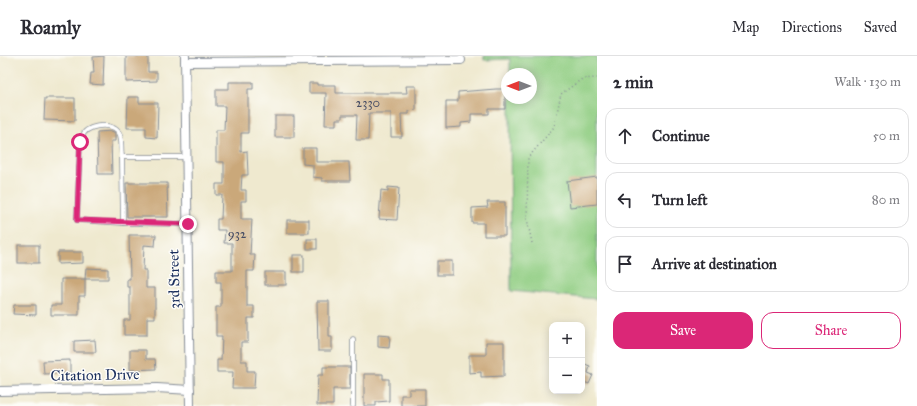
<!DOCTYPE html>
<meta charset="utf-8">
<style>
body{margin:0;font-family:"IM FELL Great Primer",serif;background:#f7f7f7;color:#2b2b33}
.controls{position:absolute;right:12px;bottom:12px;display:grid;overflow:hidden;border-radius:8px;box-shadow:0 2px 10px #0003}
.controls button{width:36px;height:36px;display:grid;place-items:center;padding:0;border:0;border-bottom:1px solid #e1e1e2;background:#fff;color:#2b2b33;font:20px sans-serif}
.compass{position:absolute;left:501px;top:12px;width:36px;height:36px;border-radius:50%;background:#fff;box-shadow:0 2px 10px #0003;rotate:270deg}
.stop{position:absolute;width:12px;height:12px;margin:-9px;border:3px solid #db2777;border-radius:50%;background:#fff}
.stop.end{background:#db2777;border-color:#fff;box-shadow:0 1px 4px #0008}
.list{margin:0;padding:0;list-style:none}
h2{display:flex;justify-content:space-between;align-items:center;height:52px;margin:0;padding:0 16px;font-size:17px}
h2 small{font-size:13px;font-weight:400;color:#7c7c81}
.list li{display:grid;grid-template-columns:26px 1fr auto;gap:12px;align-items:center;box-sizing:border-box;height:56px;margin:0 8px 8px;padding:0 8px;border:1px solid #e1e1e2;border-radius:12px}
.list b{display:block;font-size:15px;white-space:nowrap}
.list em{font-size:13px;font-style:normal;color:#7c7c81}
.actions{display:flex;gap:8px;padding:12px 16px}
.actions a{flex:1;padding:9px 0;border:1px solid #db2777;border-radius:12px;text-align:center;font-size:14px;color:#db2777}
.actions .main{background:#db2777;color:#fff}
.icon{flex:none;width:22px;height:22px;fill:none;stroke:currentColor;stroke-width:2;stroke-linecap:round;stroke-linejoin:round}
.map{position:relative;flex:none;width:597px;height:350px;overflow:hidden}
header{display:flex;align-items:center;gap:24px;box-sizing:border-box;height:56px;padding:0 20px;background:#fff;border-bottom:1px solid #e1e1e2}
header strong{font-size:19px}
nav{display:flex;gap:22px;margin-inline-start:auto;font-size:14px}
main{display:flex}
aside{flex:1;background:#fff}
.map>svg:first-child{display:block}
.green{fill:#91ce83;stroke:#567e70}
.building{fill:#caa87a}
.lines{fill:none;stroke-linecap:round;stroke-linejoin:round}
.lane-casing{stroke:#858c96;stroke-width:5.5}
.street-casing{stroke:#858c96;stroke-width:10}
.path{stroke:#858c96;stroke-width:1.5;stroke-dasharray:1 3;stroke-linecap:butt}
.lane{stroke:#fff;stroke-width:4}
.street{stroke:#fff;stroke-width:8}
.route{stroke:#db2777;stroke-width:5}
.labels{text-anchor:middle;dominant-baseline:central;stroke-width:3;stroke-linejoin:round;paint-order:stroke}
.number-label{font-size:13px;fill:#474d65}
.street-label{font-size:15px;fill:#1b2f5e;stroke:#fdfcf7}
</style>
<header>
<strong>Roamly</strong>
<nav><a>Map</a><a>Directions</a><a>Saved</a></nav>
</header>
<main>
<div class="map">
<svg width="597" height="350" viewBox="0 0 597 350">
<rect width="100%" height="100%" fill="#fdfcf7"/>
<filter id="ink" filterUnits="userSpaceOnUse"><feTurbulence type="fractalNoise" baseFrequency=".025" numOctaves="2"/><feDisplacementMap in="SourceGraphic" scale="8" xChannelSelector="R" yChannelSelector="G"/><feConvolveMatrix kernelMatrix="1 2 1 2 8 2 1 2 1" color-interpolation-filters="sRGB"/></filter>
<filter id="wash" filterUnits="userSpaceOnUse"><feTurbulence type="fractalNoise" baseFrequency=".012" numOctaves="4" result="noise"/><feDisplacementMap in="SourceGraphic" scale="16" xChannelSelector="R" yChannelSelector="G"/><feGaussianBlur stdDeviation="0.9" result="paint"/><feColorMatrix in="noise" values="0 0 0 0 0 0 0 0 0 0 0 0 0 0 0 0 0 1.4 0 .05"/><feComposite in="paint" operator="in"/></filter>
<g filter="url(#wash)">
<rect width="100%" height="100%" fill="#efe9cf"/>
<path class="green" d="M 484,0 L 597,0 L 597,243 L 511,235 L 510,42 L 531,42 L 531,18 L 510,18 L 510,3 L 484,4 Z"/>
<g id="blocks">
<g class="building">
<path d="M 104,0 L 103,29 L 90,28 L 91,17 L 94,17 L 93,1 Z"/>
<path d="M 126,0 L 148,0 L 148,16 L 157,16 L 157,25 L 126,26 Z"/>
<path d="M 229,26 L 253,26 L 253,33 L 248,33 L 248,77 L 241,77 L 241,96 L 247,95 L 248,119 L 242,119 L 241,134 L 246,134 L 246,145 L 241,145 L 241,163 L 252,163 L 250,199 L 255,199 L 254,215 L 247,215 L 247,250 L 254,250 L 254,262 L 248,262 L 248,286 L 241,286 L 241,305 L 247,305 L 247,315 L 255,315 L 254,332 L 232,332 L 233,316 L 217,316 L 217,304 L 221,304 L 222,280 L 216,280 L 216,251 L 221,251 L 221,226 L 216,226 L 216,215 L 232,215 L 232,187 L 224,187 L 225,174 L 217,174 L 217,163 L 221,163 L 222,139 L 216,139 L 216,128 L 224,128 L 224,106 L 216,106 L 216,74 L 224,74 L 225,50 L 216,50 L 216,33 L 229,33 Z"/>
<path d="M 309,27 L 317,27 L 317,29 L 336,29 L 336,37 L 407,37 L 406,30 L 416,30 L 416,54 L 409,55 L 409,58 L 401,58 L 402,81 L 391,81 L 391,57 L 369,57 L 368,84 L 356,84 L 357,59 L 342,59 L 342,63 L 336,63 L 336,69 L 325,69 L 326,37 L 309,37 Z"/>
<path d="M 496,33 L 505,33 L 505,53 L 489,53 L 489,58 L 471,58 L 471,66 L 461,67 L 461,71 L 446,72 L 446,45 L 458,45 L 458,36 Z"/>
<path d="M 128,41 L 139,41 L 139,47 L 158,47 L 157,82 L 146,81 L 146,72 L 127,72 Z"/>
<path d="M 45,42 L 75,42 L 75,65 L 44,64 Z"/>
<rect x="275" y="60" width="19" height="21"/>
<path d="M 112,75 L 115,77 L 115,85 L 111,85 L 112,118 L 98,118 L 97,76 Z"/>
<path d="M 303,92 L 316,92 L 316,106 L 349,106 L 350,125 L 322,125 L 322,122 L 313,121 L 313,109 L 303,108 Z"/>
<path d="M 597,121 L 597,148 L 570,151 L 567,125 Z"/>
<path d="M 126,127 L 167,127 L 168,161 L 127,161 Z"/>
<path d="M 388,131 L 399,132 L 397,164 L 379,163 L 381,134 L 388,135 Z"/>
<path d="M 487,146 L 505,146 L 505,180 L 484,180 L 484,167 L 472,167 L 472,152 L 488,151 Z"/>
<rect x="287" y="164" width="22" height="13"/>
<path d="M 129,179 L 156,179 L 155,190 L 144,189 L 143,214 L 146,214 L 146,232 L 155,232 L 155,262 L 147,262 L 147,279 L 124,279 L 124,264 L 130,264 L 130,231 L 127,231 L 127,223 L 130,223 Z"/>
<rect x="307" y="183" width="10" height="10"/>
<rect x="18" y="189" width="21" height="18"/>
<path d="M 58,196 L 83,196 L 83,207 L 58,208 Z"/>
<rect x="293" y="199" width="11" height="17"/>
<rect x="437" y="205" width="15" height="14"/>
<path d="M 86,212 L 108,213 L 108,223 L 85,223 Z"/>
<rect x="265" y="216" width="21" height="13"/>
<path d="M 61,223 L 85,223 L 85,240 L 79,240 L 79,259 L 51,259 L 51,249 L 61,249 Z"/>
<path d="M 317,245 L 329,245 L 329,281 L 332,281 L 332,295 L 318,295 Z"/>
<path d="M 14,249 L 36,249 L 36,259 L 13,258 Z"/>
<path d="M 378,279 L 390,280 L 389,292 L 378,291 Z"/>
<path d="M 95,284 L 96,296 L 74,296 L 74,285 Z"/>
<path d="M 486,286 L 504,286 L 504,320 L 481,321 L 481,316 L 469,317 L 469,299 L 486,299 Z"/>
<path d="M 130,294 L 146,294 L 146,303 L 155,303 L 156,313 L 130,314 Z"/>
<path d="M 70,304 L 70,317 L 44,318 L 43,305 Z"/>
<path d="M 582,307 L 590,310 L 588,317 L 593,319 L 589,328 L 584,326 L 583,330 Z"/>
<path d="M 323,311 L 350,311 L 350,333 L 333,333 L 333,349 L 317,349 L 318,319 L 323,319 Z"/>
<path d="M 364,318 L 383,318 L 383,323 L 389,323 L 389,345 L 376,346 L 376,350 L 364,350 Z"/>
<path d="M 409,333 L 425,333 L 425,350 L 401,350 L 401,339 L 409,339 Z"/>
</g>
</g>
</g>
<g filter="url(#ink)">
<use href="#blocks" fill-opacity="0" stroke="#858c96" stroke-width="1"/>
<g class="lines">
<defs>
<g id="lane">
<path d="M 122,101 C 121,95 122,85 120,79 C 116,66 91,68 84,77 C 82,80 81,83 80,86 L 77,164 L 123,167"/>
<path d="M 186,101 L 122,101 L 123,167 L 188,168"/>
<path d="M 353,283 L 353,350"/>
</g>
<g id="street">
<path d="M 185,0 L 190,350"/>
<path d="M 185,6 L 461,4"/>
<path d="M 0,335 L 157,332 L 190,334"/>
</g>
</defs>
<use href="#lane" class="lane-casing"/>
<use href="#street" class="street-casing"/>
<path class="path" d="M 532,187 L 527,163 L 528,102 L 554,71 L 561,38 L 582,23 L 597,22"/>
<use href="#lane" class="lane"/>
<use href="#street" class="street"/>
</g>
</g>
<g class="lines" filter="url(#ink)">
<path class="route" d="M 80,86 L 77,164 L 188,168"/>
</g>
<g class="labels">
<g class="number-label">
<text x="368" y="47">2330</text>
<text x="237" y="178">932</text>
</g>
<g class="street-label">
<text transform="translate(174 223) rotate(-91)">3rd Street</text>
<text transform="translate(95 319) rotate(-1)">Citation Drive</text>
</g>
</g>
</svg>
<div class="controls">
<button>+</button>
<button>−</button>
</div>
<svg class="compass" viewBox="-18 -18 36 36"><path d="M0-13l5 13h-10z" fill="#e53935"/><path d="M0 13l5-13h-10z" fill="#7c7c81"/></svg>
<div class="stop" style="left:80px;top:86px"></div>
<div class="stop end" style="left:188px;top:168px"></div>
</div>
<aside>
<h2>2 min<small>Walk · 130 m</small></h2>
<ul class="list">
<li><svg class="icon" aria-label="ahead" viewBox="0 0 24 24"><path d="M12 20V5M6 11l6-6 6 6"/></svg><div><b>Continue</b></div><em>50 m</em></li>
<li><svg class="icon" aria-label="left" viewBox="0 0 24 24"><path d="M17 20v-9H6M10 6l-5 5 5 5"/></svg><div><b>Turn left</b></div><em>80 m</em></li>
<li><svg class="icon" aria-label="arrive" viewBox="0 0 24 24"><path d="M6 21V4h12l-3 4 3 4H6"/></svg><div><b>Arrive at destination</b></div></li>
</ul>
<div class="actions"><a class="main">Save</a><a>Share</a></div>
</aside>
</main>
